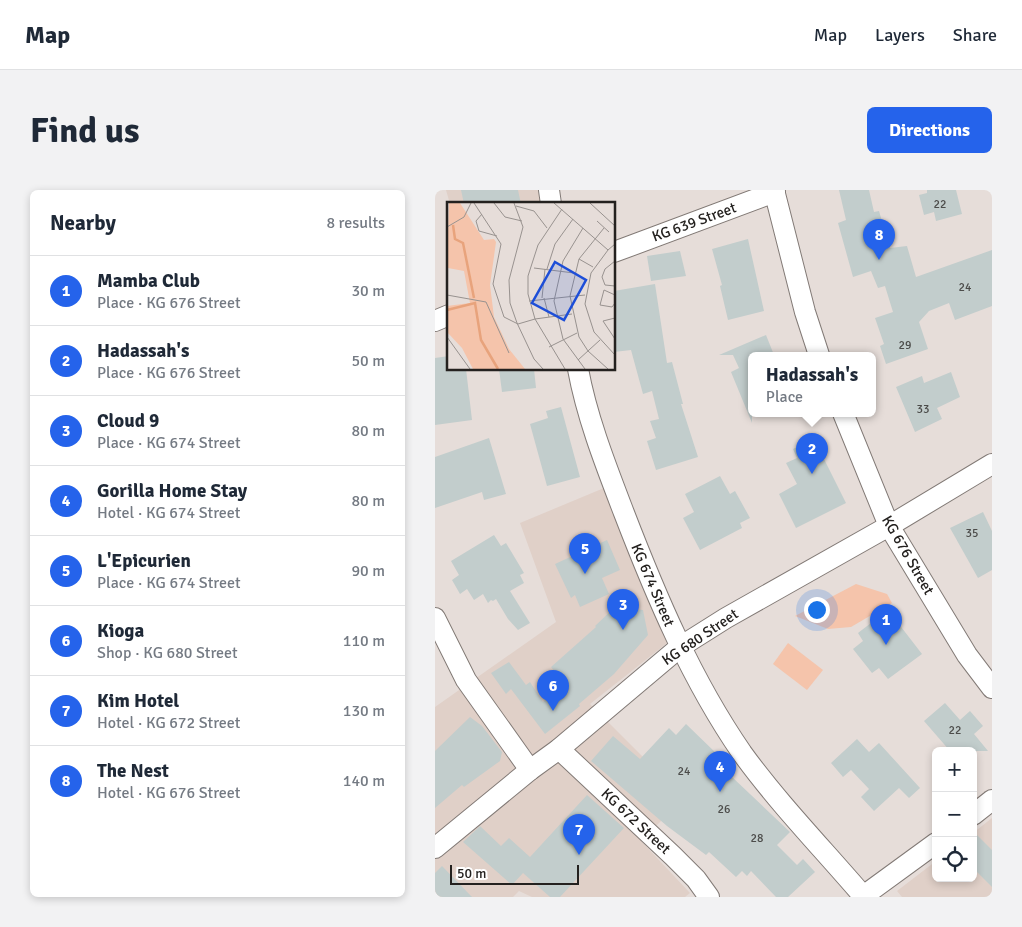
<!DOCTYPE html>
<meta charset="utf-8">
<style>
body{margin:0;font-family:Signika,sans-serif;background:#f2f2f3;color:#1f2937}
.controls{position:absolute;right:15px;bottom:15px;display:grid;overflow:hidden;border-radius:8px;box-shadow:0 2px 8px #0003}
.controls button{width:45px;height:45px;display:grid;place-items:center;padding:0;border:0;border-bottom:1px solid #e0e1e3;background:#fff;color:#1f2937;font:25px sans-serif}
.scale{position:absolute;left:15px;bottom:12px;width:129px;box-sizing:border-box;padding-left:5px;border:2px solid #24211f;border-top:0;font-size:14px;line-height:18px;white-space:nowrap;color:#24211f;-webkit-text-stroke:4px #fff;paint-order:stroke}
.you{position:absolute;left:381px;top:419px;width:18px;height:18px;margin:-12px;border:4px solid #fff;border-radius:50%;background:#1a73e8;box-shadow:0 0 0 8px #1a73e833}
.badge{display:grid;place-items:center;width:32px;height:32px;border-radius:50%;background:#2563eb;color:#fff;font-size:16px;font-weight:700}
.pin{position:absolute;translate:-50% -41px;filter:drop-shadow(0 1px 2px #0008)}
.pin::after{content:'';position:absolute;top:26px;width:18px;height:15px;background:inherit;clip-path:polygon(0 0,100% 0,50% 100%)}
.popup{position:absolute;left:313px;top:162px;width:128px;height:65px;box-sizing:border-box;display:grid;place-content:center;border-radius:8px;background:#fff;filter:drop-shadow(0 1px 4px #0005);font-size:16px;white-space:nowrap;color:#747a83}
.popup b{font-size:19px;color:#1f2937}
.popup::after{content:'';position:absolute;left:50%;top:100%;margin-left:-10px;border:10px solid transparent;border-top-color:#fff}
.list{margin:0;padding:0;list-style:none}
h2{display:flex;justify-content:space-between;align-items:center;height:65px;margin:0;padding:0 20px;font-size:21px}
h2 small{font-size:16px;font-weight:400;color:#747a83}
.list li{display:grid;grid-template-columns:32px 1fr auto;gap:15px;align-items:center;box-sizing:border-box;height:70px;padding:0 20px;border-top:1px solid #e0e1e3}
.list b{display:block;font-size:19px;white-space:nowrap}
.list p{margin:0;font-size:16px;white-space:nowrap;color:#747a83}
.list em{font-size:16px;font-style:normal;color:#747a83}
.icon{flex:none;width:28px;height:28px;fill:none;stroke:currentColor;stroke-width:2;stroke-linecap:round;stroke-linejoin:round}
.map{position:relative;flex:none;width:557px;height:707px;overflow:hidden;border-radius:8px}
header{display:flex;align-items:center;gap:30px;box-sizing:border-box;height:70px;padding:0 25px;background:#fff;border-bottom:1px solid #e0e1e3}
header strong{font-size:24px}
nav{display:flex;gap:28px;margin-inline-start:auto;font-size:18px}
.intro{display:flex;align-items:center;justify-content:space-between;box-sizing:border-box;height:120px;padding:0 30px}
h1{margin:0;font-size:35px}
.button{padding:12px 22px;border-radius:8px;background:#2563eb;color:#fff;font-size:18px;font-weight:700}
main{display:flex;gap:30px;padding:0 30px}
aside{flex:1;background:#fff;border-radius:8px;box-shadow:0 2px 8px #0003}
.map>svg:first-child{display:block}
.built{fill:#e0d0c8}
.green{fill:#f5c4ab}
.building{fill:#c2cdcc}
.lines{fill:none;stroke-linecap:round;stroke-linejoin:round}
.street-casing{stroke:#827a76;stroke-width:22}
.street{stroke:#fff;stroke-width:20}
.labels{text-anchor:middle;dominant-baseline:central;stroke-width:4;stroke-linejoin:round;paint-order:stroke}
.number-label{font-size:12px;fill:#4c4c4a}
.street-label{font-size:15px;fill:#24211f;stroke:#fff}
.inset-river{fill:none;stroke:#e8a37c;stroke-width:2.5}
.inset-road{fill:none;stroke:#98928f;stroke-width:1}
.view{fill:#1d4ed8;fill-opacity:0.15;stroke:#1d4ed8;stroke-width:2.5}
.inset-edge{fill:none;stroke:#24211f;stroke-width:2.5}
</style>
<header>
<strong>Map</strong>
<nav><a>Map</a><a>Layers</a><a>Share</a></nav>
</header>
<div class="intro"><h1>Find us</h1><a class="button">Directions</a></div>
<main>
<aside>
<h2>Nearby<small>8 results</small></h2>
<ul class="list">
<li><span class="badge">1</span><div><b>Mamba Club</b><p>Place · KG 676 Street</p></div><em>30 m</em></li>
<li><span class="badge">2</span><div><b>Hadassah's</b><p>Place · KG 676 Street</p></div><em>50 m</em></li>
<li><span class="badge">3</span><div><b>Cloud 9</b><p>Place · KG 674 Street</p></div><em>80 m</em></li>
<li><span class="badge">4</span><div><b>Gorilla Home Stay</b><p>Hotel · KG 674 Street</p></div><em>80 m</em></li>
<li><span class="badge">5</span><div><b>L'Epicurien</b><p>Place · KG 674 Street</p></div><em>90 m</em></li>
<li><span class="badge">6</span><div><b>Kioga</b><p>Shop · KG 680 Street</p></div><em>110 m</em></li>
<li><span class="badge">7</span><div><b>Kim Hotel</b><p>Hotel · KG 672 Street</p></div><em>130 m</em></li>
<li><span class="badge">8</span><div><b>The Nest</b><p>Hotel · KG 676 Street</p></div><em>140 m</em></li>
</ul>
</aside>
<div class="map">
<svg width="557" height="707" viewBox="0 0 557 707">
<rect width="100%" height="100%" fill="#e6ddd9"/>
<g class="built">
<path d="M 11,0 L 104,0 L 106,14 L 15,14 Z"/>
<path d="M 169,298 L 232,453 L 155,514 L 249,608 L 206,651 L 255,703 L 250,707 L 97,707 L 84,701 L 78,707 L 0,707 L 0,517 L 121,432 L 85,333 Z"/>
<path d="M 557,628 L 557,707 L 467,707 L 462,701 L 501,671 L 501,688 L 538,688 L 538,643 Z"/>
</g>
<g class="green">
<path d="M 421,394 L 452,404 L 457,413 L 416,437 L 393,439 L 360,426 Z"/>
<path d="M 353,453 L 388,480 L 372,500 L 338,474 Z"/>
</g>
<g class="building">
<path d="M 26,0 L 83,0 L 86,14 L 29,14 Z"/>
<path d="M 404,0 L 434,0 L 439,22 L 444,21 L 455,58 L 472,56 L 481,87 L 557,60 L 557,116 L 520,130 L 514,113 L 494,121 L 484,132 L 493,159 L 451,174 L 445,156 L 449,154 L 440,128 L 458,122 L 450,96 L 443,98 L 436,81 L 418,87 L 403,33 L 411,30 Z"/>
<path d="M 492,0 L 521,0 L 527,24 L 501,31 L 499,22 L 489,25 L 484,5 L 492,3 Z"/>
<path d="M 313,49 L 329,121 L 293,130 L 285,96 L 287,95 L 277,59 Z"/>
<path d="M 245,61 L 251,86 L 216,91 L 212,66 Z"/>
<path d="M 220,94 L 232,173 L 237,172 L 248,214 L 246,214 L 263,267 L 221,280 L 212,251 L 221,248 L 215,231 L 224,229 L 217,201 L 208,204 L 196,160 L 179,162 L 179,101 Z"/>
<path d="M 331,145 L 339,165 L 317,165 L 317,233 L 296,182 L 304,178 L 298,165 L 284,165 Z"/>
<path d="M 14,166 L 14,179 L 31,179 L 37,230 L 0,235 L 0,168 Z"/>
<path d="M 64,179 L 99,179 L 101,198 L 67,202 Z"/>
<path d="M 516,182 L 525,207 L 502,218 L 507,229 L 480,242 L 461,197 L 487,186 L 489,193 Z"/>
<path d="M 126,217 L 145,287 L 112,296 L 95,234 L 113,228 L 111,221 Z"/>
<path d="M 54,248 L 71,304 L 49,310 L 47,302 L 0,318 L 0,267 Z"/>
<path d="M 379,249 L 411,313 L 361,338 L 344,304 L 362,294 L 351,273 L 362,268 L 358,259 Z"/>
<path d="M 285,286 L 295,304 L 300,301 L 315,328 L 305,333 L 307,338 L 265,360 L 248,328 L 259,322 L 250,304 Z"/>
<path d="M 548,322 L 557,341 L 557,380 L 543,388 L 515,338 Z"/>
<path d="M 59,345 L 66,356 L 71,353 L 89,383 L 85,385 L 89,393 L 75,401 L 95,433 L 83,440 L 73,429 L 61,409 L 58,411 L 56,410 L 53,413 L 48,404 L 39,410 L 32,399 L 25,404 L 17,390 L 24,385 L 16,371 Z"/>
<path d="M 172,350 L 185,380 L 167,388 L 174,404 L 145,417 L 140,405 L 136,408 L 120,374 Z"/>
<path d="M 180,417 L 208,420 L 213,445 L 179,484 L 144,514 L 145,516 L 110,544 L 76,499 L 71,504 L 56,483 L 74,472 L 91,495 L 95,492 L 108,512 L 130,494 L 116,477 L 161,437 L 160,436 Z"/>
<path d="M 453,420 L 487,464 L 453,489 L 444,478 L 437,483 L 418,459 L 428,451 L 423,443 Z"/>
<path d="M 510,513 L 525,530 L 535,521 L 548,536 L 539,544 L 553,561 L 515,561 L 489,531 Z"/>
<path d="M 35,527 L 47,536 L 67,562 L 65,571 L 29,597 L 27,595 L 0,618 L 0,561 Z"/>
<path d="M 251,534 L 282,564 L 278,569 L 355,642 L 342,655 L 362,675 L 368,669 L 380,682 L 353,707 L 341,707 L 316,681 L 312,686 L 307,681 L 301,687 L 274,662 L 271,665 L 232,636 L 156,571 L 178,546 L 205,569 L 234,538 L 241,545 Z"/>
<path d="M 422,549 L 434,562 L 444,553 L 485,598 L 474,608 L 464,598 L 439,621 L 426,607 L 434,599 L 416,580 L 408,587 L 396,573 Z"/>
<path d="M 152,605 L 189,638 L 125,707 L 115,707 L 88,683 L 77,695 L 28,652 L 45,636 L 66,656 L 74,648 L 95,667 Z"/>
<path d="M 538,641 L 557,660 L 557,697 L 538,678 Z"/>
<path d="M 7,676 L 37,707 L 0,707 L 0,683 Z"/>
</g>
<g class="lines">
<defs>
<g id="street">
<path d="M 114,0 L 116,14"/>
<path d="M 339,0 L 370,122 L 384,165"/>
<path d="M 179,62 L 340,2"/>
<path d="M 0,131 L 14,125"/>
<path d="M 143,179 C 152,228 171,276 189,323 C 221,406 256,489 307,563 C 344,614 388,659 429,707"/>
<path d="M 408,223 L 454,336 L 532,465 L 557,498"/>
<path d="M 0,428 L 31,490 L 95,580"/>
<path d="M 124,559 L 238,666 L 261,689 L 274,707"/>
<path d="M 538,625 L 557,610"/>
<path d="M 0,658 L 95,580 L 124,559 L 245,457 L 291,428 L 454,336 L 557,274"/>
<path d="M 427,707 L 501,653"/>
</g>
</defs>
<use href="#street" class="street-casing"/>
<use href="#street" class="street"/>
</g>
<g class="labels">
<g class="number-label">
<text x="505" y="14">22</text>
<text x="530" y="97">24</text>
<text x="470" y="155">29</text>
<text x="488" y="219">33</text>
<text x="537" y="343">35</text>
<text x="520" y="540">22</text>
<text x="249" y="581">24</text>
<text x="289" y="619">26</text>
<text x="322" y="648">28</text>
</g>
<g class="street-label">
<text transform="translate(259 32) rotate(-20)">KG 639 Street</text>
<text transform="translate(473 365) rotate(60)">KG 676 Street</text>
<text transform="translate(218 395) rotate(67)">KG 674 Street</text>
<text transform="translate(265 447) rotate(-34)">KG 680 Street</text>
<text transform="translate(201 631) rotate(43)">KG 672 Street</text>
</g>
</g>
<g transform="translate(12 12)">
<rect width="168" height="168" fill="#e6ddd9"/>
<path d="M 2,1 L 13,1 L 37,38 L 47,37 L 49,40 L 43,83 L 47,115 L 62,147 L 78,167 L 26,167 L 15,146 L 0,130 L 0,104 L 23,101 L 17,69 L 1,66 L 0,60 Z" fill="#f5c4ab"/>
<path class="inset-river" d="M 6,23 L 8,37 L 16,41 L 27,96M 0,108 L 28,101 L 34,138 L 51,167"/>
<path class="inset-road" d="M 27,1 L 54,42 L 46,82 L 57,115 L 71,122 L 88,117 L 118,167M 47,1 L 58,15 L 75,19M 67,1 L 76,25 L 62,78 L 63,101 L 70,121M 107,1 L 161,48 L 168,42M 143,1 L 168,24M 69,4 L 87,9 L 100,26M 115,7 L 91,43 L 81,74 L 81,92 L 88,117 L 125,112M 35,12 L 29,19 L 32,29 L 50,34M 150,19 L 162,30M 0,25 L 17,15 L 24,1M 136,26 L 116,59 L 107,99 L 116,137 L 138,167M 157,26 L 132,57 L 123,94 L 132,135 L 141,149 L 161,167M 161,48 L 144,71 L 138,102 L 147,130 L 168,153M 132,57 L 146,65M 168,59 L 158,67 L 155,75 L 158,83 L 168,84M 87,66 L 127,71M 100,67 L 108,42 L 126,17M 0,93 L 39,100 L 62,151M 168,93 L 157,88 L 153,103 L 165,105 L 168,101M 95,96 L 98,67M 97,96 L 102,115M 82,99 L 138,93M 168,116 L 156,119 L 168,137M 70,121 L 87,157 L 96,167M 0,135 L 23,167M 102,145 L 130,131M 131,158 L 153,138"/>
<path class="view" d="M 108,60 L 139,78 L 117,118 L 85,101 Z"/>
<rect width="168" height="168" class="inset-edge"/>
</g>
</svg>
<div class="controls">
<button>+</button>
<button>−</button>
<button><svg class="icon" aria-label="locate" viewBox="0 0 24 24"><circle cx="12" cy="12" r="6"/><path d="M12 2v4M12 18v4M2 12h4M18 12h4"/></svg></button>
</div>
<div class="scale">50 m</div>
<div class="you"></div>
<div class="pin badge" style="left:451px;top:455px">1</div>
<div class="pin badge" style="left:377px;top:284px">2</div>
<div class="popup"><b>Hadassah's</b>Place</div>
<div class="pin badge" style="left:188px;top:440px">3</div>
<div class="pin badge" style="left:285px;top:602px">4</div>
<div class="pin badge" style="left:150px;top:384px">5</div>
<div class="pin badge" style="left:118px;top:521px">6</div>
<div class="pin badge" style="left:144px;top:665px">7</div>
<div class="pin badge" style="left:444px;top:70px">8</div>
</div>
</main>
